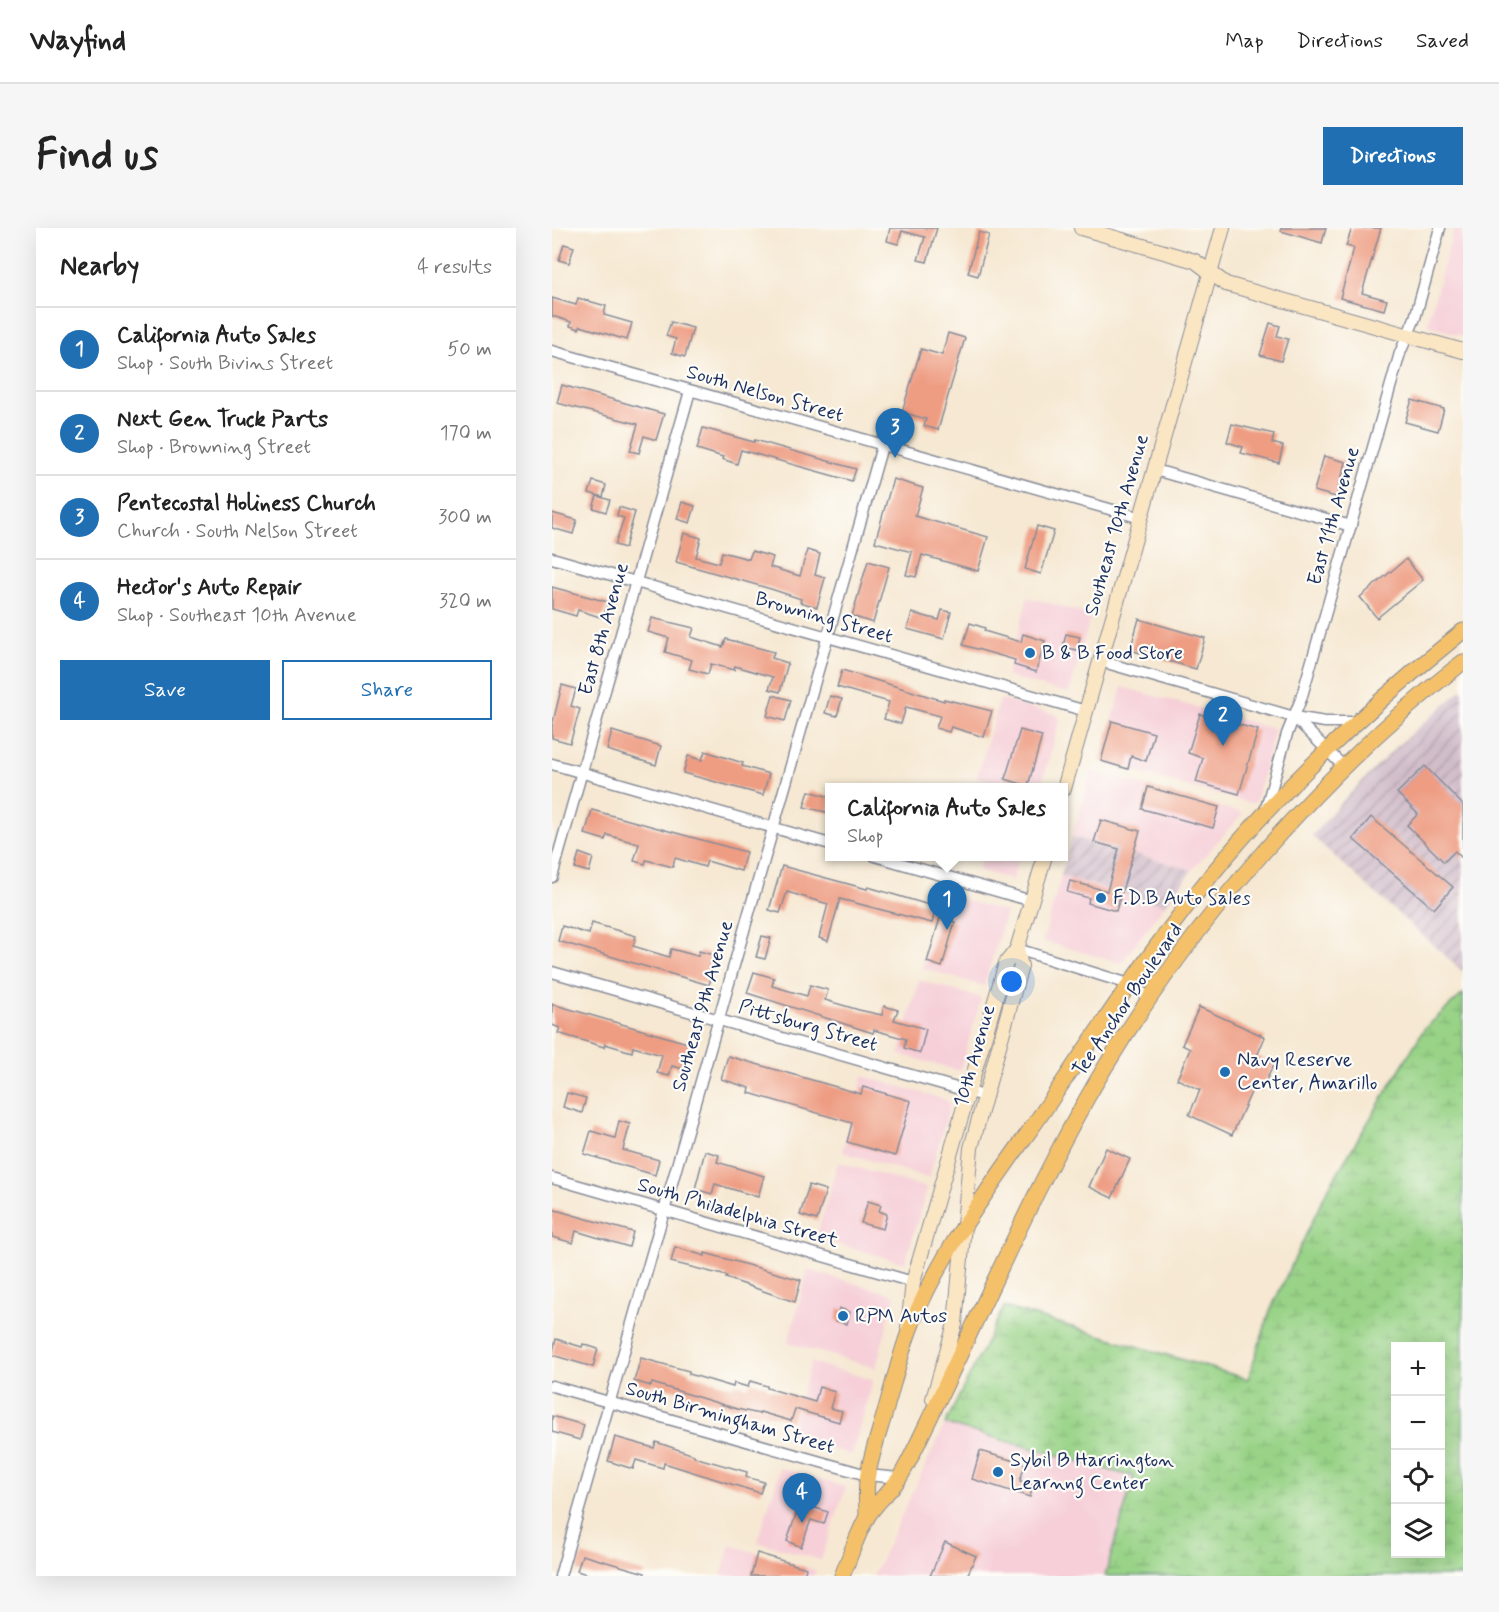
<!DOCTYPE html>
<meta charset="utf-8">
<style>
body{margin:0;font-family:Mynerve,sans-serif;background:#f6f6f6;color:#222}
.controls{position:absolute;right:18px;bottom:18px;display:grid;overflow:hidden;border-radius:0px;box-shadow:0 6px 24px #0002}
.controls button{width:54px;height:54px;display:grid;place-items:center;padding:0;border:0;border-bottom:2px solid #e0e0e0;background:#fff;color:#222;font:30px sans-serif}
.you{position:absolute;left:460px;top:754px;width:21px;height:21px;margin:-15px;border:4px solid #fff;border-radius:50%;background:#1a73e8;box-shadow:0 0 0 9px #1a73e833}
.badge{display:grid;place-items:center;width:39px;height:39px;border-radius:50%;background:#1f6fb2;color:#fff;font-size:20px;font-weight:700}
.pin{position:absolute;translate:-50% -50px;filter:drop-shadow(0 2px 3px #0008)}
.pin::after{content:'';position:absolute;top:32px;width:21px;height:18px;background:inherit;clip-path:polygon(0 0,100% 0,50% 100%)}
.popup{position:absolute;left:273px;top:555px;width:243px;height:78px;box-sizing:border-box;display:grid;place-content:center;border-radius:0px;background:#fff;filter:drop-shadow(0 2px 4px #0005);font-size:20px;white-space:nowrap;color:#767676}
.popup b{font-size:22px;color:#222}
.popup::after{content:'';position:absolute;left:50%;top:100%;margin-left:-12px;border:12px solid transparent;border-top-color:#fff}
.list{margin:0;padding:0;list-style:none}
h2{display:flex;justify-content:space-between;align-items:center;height:78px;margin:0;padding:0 24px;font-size:26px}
h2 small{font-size:20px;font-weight:400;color:#767676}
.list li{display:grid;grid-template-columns:39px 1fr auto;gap:18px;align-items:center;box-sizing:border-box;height:84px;padding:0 24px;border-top:2px solid #e0e0e0}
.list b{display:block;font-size:22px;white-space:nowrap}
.list p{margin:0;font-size:20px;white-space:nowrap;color:#767676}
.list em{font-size:20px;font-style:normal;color:#767676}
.actions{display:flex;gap:12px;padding:18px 24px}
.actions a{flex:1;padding:14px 0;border:2px solid #1f6fb2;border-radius:0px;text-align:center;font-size:21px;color:#1f6fb2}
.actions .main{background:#1f6fb2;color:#fff}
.icon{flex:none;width:33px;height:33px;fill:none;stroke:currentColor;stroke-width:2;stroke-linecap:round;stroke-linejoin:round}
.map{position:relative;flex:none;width:911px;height:1348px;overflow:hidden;border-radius:0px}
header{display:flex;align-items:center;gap:36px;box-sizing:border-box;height:84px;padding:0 30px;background:#fff;border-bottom:2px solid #e0e0e0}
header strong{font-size:28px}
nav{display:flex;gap:33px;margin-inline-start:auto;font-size:21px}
.intro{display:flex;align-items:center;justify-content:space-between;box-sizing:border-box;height:144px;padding:0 36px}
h1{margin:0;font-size:42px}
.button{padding:15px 27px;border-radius:0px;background:#1f6fb2;color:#fff;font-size:21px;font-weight:700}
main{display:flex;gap:36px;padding:0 36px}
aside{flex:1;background:#fff;border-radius:0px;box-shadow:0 6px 24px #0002}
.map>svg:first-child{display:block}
.built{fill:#f6cfd8}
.industrial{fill:url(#industrial-furrows)}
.wetland{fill:url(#wetland-marsh);stroke:#5a8172;stroke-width:1.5;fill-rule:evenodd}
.building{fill:#ee9c82}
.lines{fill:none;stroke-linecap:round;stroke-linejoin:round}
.street-casing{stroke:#888c98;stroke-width:13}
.secondary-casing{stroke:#888c98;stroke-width:16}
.primary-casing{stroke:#888c98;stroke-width:17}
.street{stroke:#fff;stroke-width:10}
.secondary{stroke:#fbe6c4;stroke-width:14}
.primary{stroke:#f4c16b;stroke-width:15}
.poi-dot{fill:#1f6fb2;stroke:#fdfcf7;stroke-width:2}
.labels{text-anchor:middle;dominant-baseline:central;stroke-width:4.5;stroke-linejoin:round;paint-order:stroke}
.street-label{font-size:20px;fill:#1b2f5e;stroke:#fdfcf7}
.poi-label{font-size:20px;fill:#1b2f5e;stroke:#fdfcf7;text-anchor:start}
</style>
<header>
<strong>Wayfind</strong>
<nav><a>Map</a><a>Directions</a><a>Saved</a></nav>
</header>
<div class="intro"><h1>Find us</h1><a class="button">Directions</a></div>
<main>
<aside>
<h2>Nearby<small>4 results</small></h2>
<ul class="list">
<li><span class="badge">1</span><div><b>California Auto Sales</b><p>Shop · South Bivins Street</p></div><em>50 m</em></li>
<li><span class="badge">2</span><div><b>Next Gen Truck Parts</b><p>Shop · Browning Street</p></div><em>170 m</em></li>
<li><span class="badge">3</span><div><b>Pentecostal Holiness Church</b><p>Church · South Nelson Street</p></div><em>300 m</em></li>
<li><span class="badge">4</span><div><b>Hector's Auto Repair</b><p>Shop · Southeast 10th Avenue</p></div><em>320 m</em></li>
</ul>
<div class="actions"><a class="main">Save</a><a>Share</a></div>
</aside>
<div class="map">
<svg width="911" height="1348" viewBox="0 0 911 1348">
<defs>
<pattern id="industrial-furrows" width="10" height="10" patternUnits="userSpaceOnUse" patternTransform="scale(1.5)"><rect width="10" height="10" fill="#d1bdca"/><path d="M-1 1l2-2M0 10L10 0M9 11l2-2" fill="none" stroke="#a99aa7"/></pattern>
<pattern id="wetland-marsh" width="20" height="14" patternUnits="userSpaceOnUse" patternTransform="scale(1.5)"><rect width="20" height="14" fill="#99d387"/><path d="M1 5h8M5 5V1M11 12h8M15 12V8" fill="none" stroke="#83b577"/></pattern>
</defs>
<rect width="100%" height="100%" fill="#fdfcf7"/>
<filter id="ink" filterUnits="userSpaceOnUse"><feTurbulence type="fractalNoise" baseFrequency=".0167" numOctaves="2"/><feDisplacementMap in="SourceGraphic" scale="12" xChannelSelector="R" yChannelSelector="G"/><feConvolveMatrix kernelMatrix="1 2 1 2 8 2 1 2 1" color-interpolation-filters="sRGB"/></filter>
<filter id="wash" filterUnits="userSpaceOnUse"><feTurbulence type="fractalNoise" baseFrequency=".008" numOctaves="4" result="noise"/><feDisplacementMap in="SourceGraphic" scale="24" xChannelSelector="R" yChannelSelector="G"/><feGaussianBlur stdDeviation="1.35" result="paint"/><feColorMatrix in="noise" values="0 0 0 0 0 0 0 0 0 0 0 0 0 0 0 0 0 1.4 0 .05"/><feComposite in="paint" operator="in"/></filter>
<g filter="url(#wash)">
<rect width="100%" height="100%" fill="#f6e8d2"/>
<g class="built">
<path d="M 902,0 L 911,0 L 911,108 L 875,97 Z"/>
<path d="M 476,369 L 539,387 L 518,463 L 514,465 L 454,448 Z"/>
<path d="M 570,459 L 723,501 L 703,575 L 697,575 L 548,534 Z"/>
<path d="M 448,471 L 505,487 L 508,491 L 489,559 L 461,559 L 425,549 Z"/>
<path d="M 539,543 L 691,585 L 640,642 L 520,609 Z"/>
<path d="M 430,629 L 467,629 L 460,652 L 426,642 Z"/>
<path d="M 509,648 L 613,677 L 569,735 L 491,713 Z"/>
<path d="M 392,666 L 454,684 L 432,758 L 370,740 Z"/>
<path d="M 367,752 L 429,770 L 408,843 L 347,826 Z"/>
<path d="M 311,848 L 394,872 L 398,877 L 377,950 L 290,924 Z"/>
<path d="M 286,934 L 375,960 L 353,1035 L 264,1010 Z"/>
<path d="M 256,1042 L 343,1067 L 324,1140 L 236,1115 Z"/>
<path d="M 259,1134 L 321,1152 L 300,1227 L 237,1208 Z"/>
<path d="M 393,1196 L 582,1249 L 553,1348 L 321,1348 Z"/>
<path d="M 228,1240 L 294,1259 L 269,1332 L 206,1314 Z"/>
<path d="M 178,1317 L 260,1341 L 264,1343 L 261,1348 L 169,1348 Z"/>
</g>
<g class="industrial">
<path d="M 911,461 L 911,744 L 760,608 L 787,577 L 843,520 Z"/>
<path d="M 520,609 L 640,642 L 613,677 L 509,648 Z"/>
</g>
<path class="wetland" d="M 911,766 L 911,1348 L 553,1348 L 582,1249 L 393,1196 L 452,1079 L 696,1151 L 718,1083 L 774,964 L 872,801 ZM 844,1118 L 888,1118 L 888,1326 L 844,1326 Z"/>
<g id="blocks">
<g class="building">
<path d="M 338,0 L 385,0 L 375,34 L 366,32 L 373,9 L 350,3 L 346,16 L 335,13 Z"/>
<path d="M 729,0 L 774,0 L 770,15 L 729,3 Z"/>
<path d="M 800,0 L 829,0 L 810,65 L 835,72 L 832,82 L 788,70 L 802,20 L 794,18 Z"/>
<path d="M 427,4 L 437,7 L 426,48 L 416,45 Z"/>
<path d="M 12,16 L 22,19 L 17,35 L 7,32 Z"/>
<path d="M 0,70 L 24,77 L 26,70 L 54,78 L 52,87 L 80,95 L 75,112 L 28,98 L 27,101 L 18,98 L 19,94 L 0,88 Z"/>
<path d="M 119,94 L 141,100 L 133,129 L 120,125 L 124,111 L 114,108 Z"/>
<path d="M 718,95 L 728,98 L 725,108 L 736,111 L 729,133 L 708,127 Z"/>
<path d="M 396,105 L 413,110 L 386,202 L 372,198 L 374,191 L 350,184 L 369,121 L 390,127 Z"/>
<path d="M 10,157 L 112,186 L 104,212 L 92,208 L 87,225 L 78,223 L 86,196 L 5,175 Z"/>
<path d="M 860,172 L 892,181 L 886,203 L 853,194 Z"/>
<path d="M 680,196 L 722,206 L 720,215 L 731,218 L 727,235 L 689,225 L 691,219 L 675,214 Z"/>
<path d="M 151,200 L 202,214 L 203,212 L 304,241 L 300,253 L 189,222 L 185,236 L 170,231 L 171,229 L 145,221 Z"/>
<path d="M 772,228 L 794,234 L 784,269 L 762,263 Z"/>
<path d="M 341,251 L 371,260 L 363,288 L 436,309 L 426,343 L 370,327 L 364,349 L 354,347 L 360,324 L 323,314 Z"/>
<path d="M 41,253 L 54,257 L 51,269 L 37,265 Z"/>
<path d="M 45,268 L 58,272 L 54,284 L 41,280 Z"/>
<path d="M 130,274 L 143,278 L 138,295 L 125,291 Z"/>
<path d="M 67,279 L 83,284 L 73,320 L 63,317 L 72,290 L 65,288 Z"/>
<path d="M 0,285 L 25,292 L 21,306 L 0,300 Z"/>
<path d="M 485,298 L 502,303 L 489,346 L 473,341 Z"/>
<path d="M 132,305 L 149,310 L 144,329 L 167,335 L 170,324 L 197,331 L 200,323 L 221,329 L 218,339 L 248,348 L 255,322 L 268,326 L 263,347 L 273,350 L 265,379 L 248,374 L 249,371 L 219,361 L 124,334 Z"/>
<path d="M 854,331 L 871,352 L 825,390 L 808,369 Z"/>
<path d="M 316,333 L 337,339 L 321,395 L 300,388 Z"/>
<path d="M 0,359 L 56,374 L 51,390 L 26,382 L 24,388 L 0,381 Z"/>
<path d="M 390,382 L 399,384 L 392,411 L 355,401 L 360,385 L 387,392 Z"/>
<path d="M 100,390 L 142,400 L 139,409 L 171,419 L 174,411 L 222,424 L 220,430 L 236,435 L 228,464 L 217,461 L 221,449 L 183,438 L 182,442 L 159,436 L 156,446 L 137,441 L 140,432 L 113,424 L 117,410 L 96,404 Z"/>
<path d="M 587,391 L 653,410 L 644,441 L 578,422 Z"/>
<path d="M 418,395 L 433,400 L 432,403 L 469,414 L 471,406 L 493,413 L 484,444 L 462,437 L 463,432 L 411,417 Z"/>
<path d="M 514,406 L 528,409 L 525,422 L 511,419 Z"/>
<path d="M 290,442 L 392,473 L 392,471 L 440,483 L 432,509 L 399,499 L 397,504 L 384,500 L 388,488 L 354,479 L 349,496 L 332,491 L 337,474 L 285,459 Z"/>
<path d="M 10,457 L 24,461 L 19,478 L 28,481 L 18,515 L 0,510 L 0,498 Z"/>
<path d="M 221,467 L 239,472 L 233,493 L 215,488 Z"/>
<path d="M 278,468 L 290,471 L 285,488 L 273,485 Z"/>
<path d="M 648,486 L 706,502 L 687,566 L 644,554 L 651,530 L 636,525 Z"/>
<path d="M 560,493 L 602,505 L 594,533 L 579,528 L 576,541 L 549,533 Z"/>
<path d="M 468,502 L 490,508 L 476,558 L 453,551 Z"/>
<path d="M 60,503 L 109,518 L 104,537 L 55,522 Z"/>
<path d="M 153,523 L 191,535 L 190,538 L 217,546 L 211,567 L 131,545 L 136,528 L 150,532 Z"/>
<path d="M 873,538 L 911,577 L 911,631 L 903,623 L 892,634 L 855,597 L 866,586 L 845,565 Z"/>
<path d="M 596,559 L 667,579 L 661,600 L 590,581 Z"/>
<path d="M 257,563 L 278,569 L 278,585 L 252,579 Z"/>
<path d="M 40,582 L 194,624 L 189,643 L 155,633 L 153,639 L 123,630 L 121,639 L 94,632 L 93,636 L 82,633 L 87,616 L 55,607 L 53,612 L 33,606 Z"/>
<path d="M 819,589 L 901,659 L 882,681 L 801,611 Z"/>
<path d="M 549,592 L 588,603 L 564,683 L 536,675 L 537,670 L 515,664 L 518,653 L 555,663 L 567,621 L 542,614 Z"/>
<path d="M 27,625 L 41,630 L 37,644 L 23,640 Z"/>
<path d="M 230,638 L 315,661 L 316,659 L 384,679 L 380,695 L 288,671 L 276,713 L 267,710 L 276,676 L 235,664 L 228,685 L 217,682 Z"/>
<path d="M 388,690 L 403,694 L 390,739 L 375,734 Z"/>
<path d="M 40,695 L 84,708 L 81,718 L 117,729 L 119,721 L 146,728 L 147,723 L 165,728 L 157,757 L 6,713 L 10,698 L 37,706 Z"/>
<path d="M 210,708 L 219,710 L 213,731 L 204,729 Z"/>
<path d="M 202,744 L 222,750 L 220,758 L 255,768 L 258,757 L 276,762 L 273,772 L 307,782 L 330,787 L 332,778 L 346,782 L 342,792 L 374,801 L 368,825 L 352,820 L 354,811 L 322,802 L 321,805 L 195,765 Z"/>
<path d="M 0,776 L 139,816 L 132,841 L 120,838 L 117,848 L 105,845 L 110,827 L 81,819 L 80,824 L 53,816 L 52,819 L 6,805 L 8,800 L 0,797 Z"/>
<path d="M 647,779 L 713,809 L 705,828 L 722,836 L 709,863 L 701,860 L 680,907 L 637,887 L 648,862 L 625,851 L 638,821 L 630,817 Z"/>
<path d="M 176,828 L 309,866 L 311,859 L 359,873 L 343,928 L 295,914 L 300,895 L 197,865 L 198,860 L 169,851 Z"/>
<path d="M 15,865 L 34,870 L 30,885 L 11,879 Z"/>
<path d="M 67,893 L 78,896 L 71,922 L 107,932 L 103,947 L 32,926 L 39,903 L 63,910 Z"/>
<path d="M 554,920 L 578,931 L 560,970 L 537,959 Z"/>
<path d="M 153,923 L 167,927 L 165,934 L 212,948 L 206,969 L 163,956 L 160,966 L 143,961 Z"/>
<path d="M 257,957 L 274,962 L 265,992 L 248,987 Z"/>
<path d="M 316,973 L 329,977 L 327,983 L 335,986 L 331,1001 L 309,995 Z"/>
<path d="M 0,981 L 81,1004 L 77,1019 L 24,1003 L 21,1015 L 0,1009 Z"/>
<path d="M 123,1019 L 153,1028 L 153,1025 L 249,1052 L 243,1074 L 174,1050 L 175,1048 L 119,1034 Z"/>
<path d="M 287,1080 L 298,1084 L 295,1096 L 284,1093 Z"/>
<path d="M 4,1111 L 30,1119 L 31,1116 L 46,1121 L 41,1139 L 0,1127 Z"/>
<path d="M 89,1130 L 137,1143 L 137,1146 L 181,1159 L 182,1155 L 196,1159 L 198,1153 L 215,1158 L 215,1160 L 263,1174 L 267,1159 L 283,1164 L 278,1180 L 290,1183 L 287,1194 L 243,1181 L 239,1193 L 208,1184 L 207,1186 L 185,1181 L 100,1155 L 99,1158 L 82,1153 Z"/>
<path d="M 0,1188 L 32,1197 L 28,1212 L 0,1204 Z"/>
<path d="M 63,1209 L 102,1220 L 104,1214 L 142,1227 L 142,1229 L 195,1244 L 194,1249 L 212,1254 L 208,1265 L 112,1235 L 111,1240 L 84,1232 L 81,1241 L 56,1233 Z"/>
<path d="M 428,1223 L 473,1236 L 468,1253 L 481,1257 L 478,1269 L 420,1251 Z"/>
<path d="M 248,1275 L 276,1284 L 272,1296 L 259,1292 L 249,1319 L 235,1313 Z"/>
<path d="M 393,1314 L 424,1328 L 415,1348 L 378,1348 Z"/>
<path d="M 205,1325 L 254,1340 L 252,1348 L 199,1348 Z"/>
<path d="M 30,1327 L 93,1345 L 92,1348 L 41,1348 L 25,1343 Z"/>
</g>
</g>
</g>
<g filter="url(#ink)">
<use href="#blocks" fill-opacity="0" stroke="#888c98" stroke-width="1.5"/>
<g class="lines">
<defs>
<g id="street">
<path d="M 0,123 L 589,290"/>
<path d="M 603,242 L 799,298"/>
<path d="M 0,330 L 534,483"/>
<path d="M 548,433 L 742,489 L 773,494 L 805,494"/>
<path d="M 742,489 L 792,539"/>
<path d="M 0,536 L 278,616"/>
<path d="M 713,583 L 735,506 L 749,471 L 848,125 L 863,90 L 888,0"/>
<path d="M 323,628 L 480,673"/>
<path d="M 0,649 L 138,163"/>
<path d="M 465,721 L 577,756 L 598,770"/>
<path d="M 0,744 L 432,868"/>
<path d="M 0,950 L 361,1054"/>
<path d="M 0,1158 L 315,1247 L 347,1250"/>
<path d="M 8,1348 L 330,218"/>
</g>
<g id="secondary">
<path d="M 529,0 L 643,33 L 674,56 L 911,123"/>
<path d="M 512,561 L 671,0"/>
<path d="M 356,1100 L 361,1054 L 454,735 L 465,721 L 493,628"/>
<path d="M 381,1171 L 403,1096 L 419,920 L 469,738 L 465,721"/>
</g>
<g id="primary">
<path d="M 315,1290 C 315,1275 313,1260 316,1246 C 320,1223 329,1200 335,1177 C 343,1149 350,1120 361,1093 C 394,1014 449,945 497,875 C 564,775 631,673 713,585 C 774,520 841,459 911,403"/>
<path d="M 290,1348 C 298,1329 304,1309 314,1291 C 322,1277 336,1265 346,1252 C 356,1237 364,1218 372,1202 C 431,1081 483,956 552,841 C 641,693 774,540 911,434"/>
</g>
</defs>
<use href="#street" class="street-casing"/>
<use href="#secondary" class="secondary-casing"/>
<use href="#primary" class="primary-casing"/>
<use href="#street" class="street"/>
<use href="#secondary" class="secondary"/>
<use href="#primary" class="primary"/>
</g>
</g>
<g class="poi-dot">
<circle cx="478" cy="425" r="6"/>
<circle cx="549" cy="670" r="6"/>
<circle cx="673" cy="844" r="6"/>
<circle cx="291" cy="1088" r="6"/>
<circle cx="446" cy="1244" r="6"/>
</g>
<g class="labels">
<g class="street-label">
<text transform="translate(213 166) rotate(16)">South Nelson Street</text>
<text transform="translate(782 288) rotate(-74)">East 11th Avenue</text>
<text transform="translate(565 297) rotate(-74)">Southeast 10th Avenue</text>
<text transform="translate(272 390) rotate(16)">Browning Street</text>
<text transform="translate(52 401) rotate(-74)">East 8th Avenue</text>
<text transform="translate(576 772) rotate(-56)">Tee Anchor Boulevard</text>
<text transform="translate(151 778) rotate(-74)">Southeast 9th Avenue</text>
<text transform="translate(256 798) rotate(16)">Pittsburg Street</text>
<text transform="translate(423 828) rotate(-74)">10th Avenue</text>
<text transform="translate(186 985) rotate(16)">South Philadelphia Street</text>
<text transform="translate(178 1190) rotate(16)">South Birmingham Street</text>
</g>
<g class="poi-label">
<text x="490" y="425">B &amp; B Food Store</text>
<text x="561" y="670">F.D.B Auto Sales</text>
<text x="685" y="832">Navy Reserve<tspan x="685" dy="23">Center, Amarillo</tspan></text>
<text x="303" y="1088">RPM Autos</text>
<text x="458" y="1232">Sybil B Harrington<tspan x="458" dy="23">Learnng Center</tspan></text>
</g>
</g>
</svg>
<div class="controls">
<button>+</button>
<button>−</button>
<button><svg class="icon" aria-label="locate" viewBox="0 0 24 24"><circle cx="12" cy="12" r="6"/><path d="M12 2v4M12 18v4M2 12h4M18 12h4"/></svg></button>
<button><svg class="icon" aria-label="layers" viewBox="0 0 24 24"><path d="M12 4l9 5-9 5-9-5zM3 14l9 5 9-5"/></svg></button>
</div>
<div class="you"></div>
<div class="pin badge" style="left:395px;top:702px">1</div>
<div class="popup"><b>California Auto Sales</b>Shop</div>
<div class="pin badge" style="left:671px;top:518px">2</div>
<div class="pin badge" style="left:343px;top:230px">3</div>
<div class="pin badge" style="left:250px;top:1295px">4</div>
</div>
</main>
